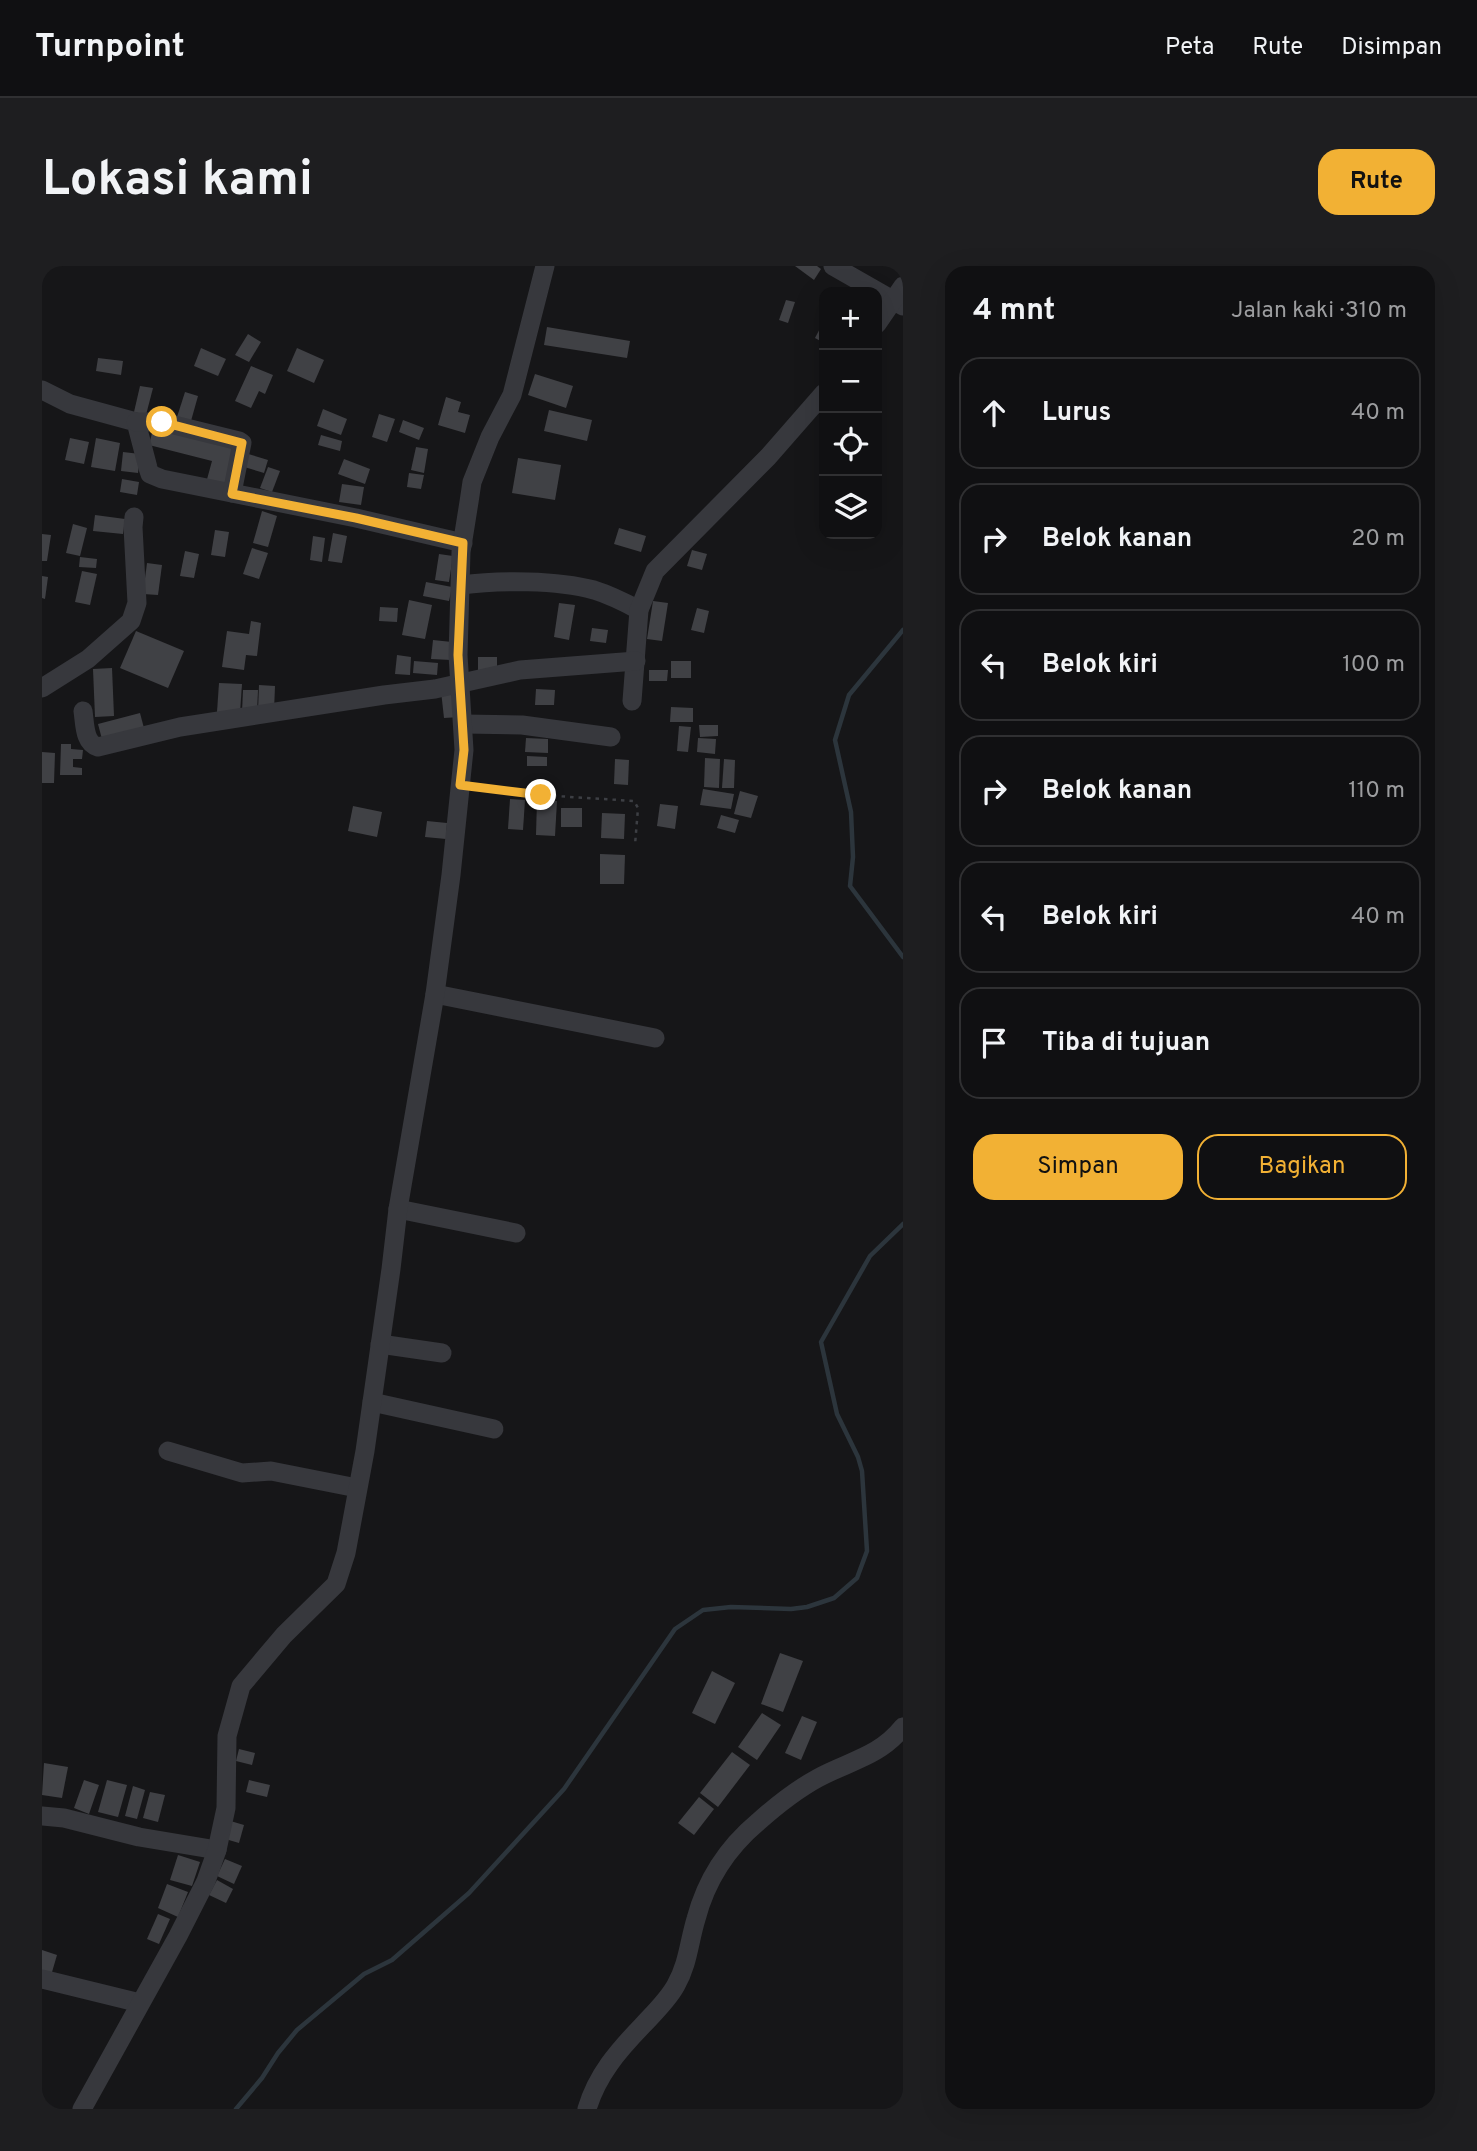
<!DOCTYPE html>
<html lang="id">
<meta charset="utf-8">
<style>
body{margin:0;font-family:Overpass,sans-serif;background:#1e1e20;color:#f1f3f6}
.controls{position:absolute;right:21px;top:21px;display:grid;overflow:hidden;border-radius:14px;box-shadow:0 7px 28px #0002}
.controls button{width:63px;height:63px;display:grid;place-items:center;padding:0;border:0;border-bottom:2px solid #303032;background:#101012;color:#f1f3f6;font:35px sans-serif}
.stop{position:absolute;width:21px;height:21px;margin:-16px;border:5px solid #f2b134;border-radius:50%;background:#fff}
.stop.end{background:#f2b134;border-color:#fff;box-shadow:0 2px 7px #0008}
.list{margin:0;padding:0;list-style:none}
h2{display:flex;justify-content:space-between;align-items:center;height:91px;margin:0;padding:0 28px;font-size:30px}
h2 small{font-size:23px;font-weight:400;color:#9c9d9f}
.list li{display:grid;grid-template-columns:46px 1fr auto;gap:21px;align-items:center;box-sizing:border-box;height:112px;margin:0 14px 14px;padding:0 14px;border:2px solid #303032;border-radius:21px}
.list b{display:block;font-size:26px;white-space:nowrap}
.list em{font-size:23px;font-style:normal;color:#9c9d9f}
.actions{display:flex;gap:14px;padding:21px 28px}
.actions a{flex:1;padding:16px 0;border:2px solid #f2b134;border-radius:21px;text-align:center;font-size:24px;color:#f2b134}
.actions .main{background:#f2b134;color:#111}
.icon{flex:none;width:38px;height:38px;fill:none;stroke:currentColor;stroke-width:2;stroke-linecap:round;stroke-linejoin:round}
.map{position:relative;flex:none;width:861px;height:1843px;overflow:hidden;border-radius:21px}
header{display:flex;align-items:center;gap:42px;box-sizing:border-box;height:98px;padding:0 35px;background:#101012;border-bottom:2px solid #303032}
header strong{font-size:33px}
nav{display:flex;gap:38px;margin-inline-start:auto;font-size:24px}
.intro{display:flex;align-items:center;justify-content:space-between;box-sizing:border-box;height:168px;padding:0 42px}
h1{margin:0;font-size:49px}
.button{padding:18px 32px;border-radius:21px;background:#f2b134;color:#111;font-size:24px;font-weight:700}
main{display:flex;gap:42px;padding:0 42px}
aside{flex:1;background:#101012;border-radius:21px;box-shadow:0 7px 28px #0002}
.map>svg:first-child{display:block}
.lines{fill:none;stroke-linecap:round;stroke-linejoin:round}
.stream{stroke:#2c353c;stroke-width:4.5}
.building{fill:#404145}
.path{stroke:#3d3f44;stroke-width:2.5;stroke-dasharray:3.5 5;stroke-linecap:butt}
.minor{stroke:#37383d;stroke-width:19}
.route{stroke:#f2b134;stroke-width:9}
</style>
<header>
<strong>Turnpoint</strong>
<nav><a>Peta</a><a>Rute</a><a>Disimpan</a></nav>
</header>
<div class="intro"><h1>Lokasi kami</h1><a class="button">Rute</a></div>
<main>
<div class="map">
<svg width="861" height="1843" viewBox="0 0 861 1843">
<rect width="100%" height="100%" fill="#161618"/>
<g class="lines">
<g class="stream">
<path d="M 861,364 L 807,429 L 793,474 L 809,546 L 811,591 L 808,620 L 861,691"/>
<path d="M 194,1843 L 220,1812 L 236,1787 L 255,1764 L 322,1708 L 350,1694 L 427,1627 L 522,1523 L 633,1363 L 661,1344 L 689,1341 L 749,1343 L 765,1341 L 792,1332 L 815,1312 L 825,1285 L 820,1205 L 816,1191 L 795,1148 L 779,1076 L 828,990 L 861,958"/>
</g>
</g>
<g class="building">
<path d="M 753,0 L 775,0 L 779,3 L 772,14 Z"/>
<path d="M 744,34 L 753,36 L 746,57 L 737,54 Z"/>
<path d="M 782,55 L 782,77 L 773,72 Z"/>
<path d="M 505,61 L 588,75 L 585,92 L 502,79 Z"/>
<path d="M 206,68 L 219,76 L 207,96 L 193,89 Z"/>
<path d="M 159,82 L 184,93 L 176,110 L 152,100 Z"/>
<path d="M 255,82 L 282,94 L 272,117 L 245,105 Z"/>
<path d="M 56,92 L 81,95 L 79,109 L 54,105 Z"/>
<path d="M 209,100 L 231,109 L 223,128 L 217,125 L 209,142 L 193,135 Z"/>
<path d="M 493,108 L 531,120 L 524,142 L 486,129 Z"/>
<path d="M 98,120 L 111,122 L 104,149 L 92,146 Z"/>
<path d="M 143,126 L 156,130 L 149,155 L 135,151 Z"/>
<path d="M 404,131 L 419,136 L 416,146 L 428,149 L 423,167 L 396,159 Z"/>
<path d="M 281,143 L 305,153 L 299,169 L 275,160 Z"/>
<path d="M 507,144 L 550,154 L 545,175 L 502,165 Z"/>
<path d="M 337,148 L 353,153 L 345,176 L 330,171 Z"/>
<path d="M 361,154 L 382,162 L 377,174 L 357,166 Z"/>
<path d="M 112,159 L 197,181 L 186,223 L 164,217 L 170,195 L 107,179 Z"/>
<path d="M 279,169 L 300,175 L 298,185 L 276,179 Z"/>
<path d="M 28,172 L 47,176 L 42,198 L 23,194 Z"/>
<path d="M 54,172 L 78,177 L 73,205 L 49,201 Z"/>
<path d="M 374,181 L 386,183 L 382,207 L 369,204 Z"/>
<path d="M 81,186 L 98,188 L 96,207 L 79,205 Z"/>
<path d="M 203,187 L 226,194 L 222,207 L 199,200 Z"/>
<path d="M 476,192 L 519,199 L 513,234 L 470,227 Z"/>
<path d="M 302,193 L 328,203 L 323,218 L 296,208 Z"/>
<path d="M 226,201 L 238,205 L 230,226 L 218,222 Z"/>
<path d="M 367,207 L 382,209 L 379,223 L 365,221 Z"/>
<path d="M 80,213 L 97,216 L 95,229 L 78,226 Z"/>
<path d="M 300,218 L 322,221 L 319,239 L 297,236 Z"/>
<path d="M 220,245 L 235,250 L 226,281 L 211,277 Z"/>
<path d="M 53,249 L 83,253 L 81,268 L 51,265 Z"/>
<path d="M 31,258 L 45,262 L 38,290 L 24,287 Z"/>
<path d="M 577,262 L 604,270 L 599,286 L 572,278 Z"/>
<path d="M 173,264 L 187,266 L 183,291 L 169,289 Z"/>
<path d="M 291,267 L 305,270 L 300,297 L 286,295 Z"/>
<path d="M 0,268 L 9,269 L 5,295 L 0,295 Z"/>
<path d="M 271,270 L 283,272 L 280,296 L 268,294 Z"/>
<path d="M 210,282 L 226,287 L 217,313 L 201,308 Z"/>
<path d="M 650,284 L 665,288 L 660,304 L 645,300 Z"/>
<path d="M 143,285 L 157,288 L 152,312 L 138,310 Z"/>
<path d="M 397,288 L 411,290 L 407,316 L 393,314 Z"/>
<path d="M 38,291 L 55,293 L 54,302 L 37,301 Z"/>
<path d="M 105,297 L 120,299 L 116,329 L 101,328 Z"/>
<path d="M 40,305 L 55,308 L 48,339 L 33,336 Z"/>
<path d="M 0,310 L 6,311 L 3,333 L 0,332 Z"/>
<path d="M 384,316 L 410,321 L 407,335 L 381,330 Z"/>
<path d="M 367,334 L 390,339 L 383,373 L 360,369 Z"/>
<path d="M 611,335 L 626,337 L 620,375 L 605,373 Z"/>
<path d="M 517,337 L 533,339 L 527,374 L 512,371 Z"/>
<path d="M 338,341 L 356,342 L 355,356 L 337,355 Z"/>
<path d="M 655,342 L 667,345 L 662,367 L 649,364 Z"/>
<path d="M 209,355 L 219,357 L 215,390 L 204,389 L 202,404 L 180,401 L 185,365 L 207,368 Z"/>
<path d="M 550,362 L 566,364 L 564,377 L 548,375 Z"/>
<path d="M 94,365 L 142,385 L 126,422 L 78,402 Z"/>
<path d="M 391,374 L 410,376 L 409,394 L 389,393 Z"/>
<path d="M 355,389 L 369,391 L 368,409 L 353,408 Z"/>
<rect x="436" y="391" width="19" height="13"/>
<path d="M 372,395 L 396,397 L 395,409 L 371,407 Z"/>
<rect x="629" y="395" width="20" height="17"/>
<path d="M 70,402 L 72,450 L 53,451 L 51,403 Z"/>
<path d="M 607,404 L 626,404 L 625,415 L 607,415 Z"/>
<path d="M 177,417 L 200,418 L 198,447 L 175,446 Z"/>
<path d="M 217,419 L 233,420 L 232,445 L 216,445 Z"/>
<path d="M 494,423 L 513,424 L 512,439 L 493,439 Z"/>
<path d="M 201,424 L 216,424 L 215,447 L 200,446 Z"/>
<path d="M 416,424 L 418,451 L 402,452 L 399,425 Z"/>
<path d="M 629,441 L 651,442 L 651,456 L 628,456 Z"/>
<path d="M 98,447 L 103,466 L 61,477 L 56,458 Z"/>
<path d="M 657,459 L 676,459 L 676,470 L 658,471 Z"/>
<path d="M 637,460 L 649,461 L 646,486 L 635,485 Z"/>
<path d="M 484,472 L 506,473 L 506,487 L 483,486 Z"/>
<path d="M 656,472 L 674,473 L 673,488 L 655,486 Z"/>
<path d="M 19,478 L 29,478 L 29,483 L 41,484 L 40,493 L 31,493 L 31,501 L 40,502 L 40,509 L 18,509 Z"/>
<path d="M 0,486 L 13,487 L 12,517 L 0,517 Z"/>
<path d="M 485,490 L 505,491 L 505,500 L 485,500 Z"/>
<path d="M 663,492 L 678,493 L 677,522 L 662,521 Z"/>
<path d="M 573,493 L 587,494 L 586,519 L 572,518 Z"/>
<path d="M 682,493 L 693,494 L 692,522 L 680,522 Z"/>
<path d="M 661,523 L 692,528 L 689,543 L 658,539 Z"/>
<path d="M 698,525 L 716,530 L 709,552 L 692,548 Z"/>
<path d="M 468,533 L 483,534 L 481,564 L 466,563 Z"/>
<path d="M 495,534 L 515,535 L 513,570 L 494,569 Z"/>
<path d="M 618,538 L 636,540 L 633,563 L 615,560 Z"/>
<path d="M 311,540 L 340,546 L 335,571 L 306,565 Z"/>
<rect x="519" y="542" width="21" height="19"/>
<path d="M 560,547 L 583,548 L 582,573 L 559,572 Z"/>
<path d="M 679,549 L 697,554 L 693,567 L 675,562 Z"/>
<path d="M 385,555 L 405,557 L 404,573 L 383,571 Z"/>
<path d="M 558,588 L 583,589 L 582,618 L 558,618 Z"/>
<path d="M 738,1387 L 761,1395 L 741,1446 L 719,1438 Z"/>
<path d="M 670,1405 L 693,1417 L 673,1458 L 650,1447 Z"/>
<path d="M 720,1447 L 739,1459 L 715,1494 L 696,1481 Z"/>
<path d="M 760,1450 L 775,1456 L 759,1494 L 743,1487 Z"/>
<path d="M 197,1483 L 213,1487 L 210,1499 L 194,1495 Z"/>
<path d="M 690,1486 L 708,1499 L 676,1541 L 658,1527 Z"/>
<path d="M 2,1497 L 26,1501 L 20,1532 L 0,1529 Z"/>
<path d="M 42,1514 L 57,1519 L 47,1548 L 32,1542 Z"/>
<path d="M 65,1514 L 85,1519 L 76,1551 L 56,1546 Z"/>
<path d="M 207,1514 L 228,1519 L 225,1531 L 204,1526 Z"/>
<path d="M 91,1520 L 103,1524 L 95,1553 L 83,1550 Z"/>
<path d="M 108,1526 L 123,1529 L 116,1556 L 101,1552 Z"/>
<path d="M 657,1531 L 672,1543 L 652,1569 L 636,1557 Z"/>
<path d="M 185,1554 L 202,1559 L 197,1577 L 180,1572 Z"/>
<path d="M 136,1589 L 158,1596 L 150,1620 L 128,1614 Z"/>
<path d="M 183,1593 L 200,1600 L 192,1618 L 175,1610 Z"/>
<path d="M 175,1614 L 191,1623 L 184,1637 L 167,1629 Z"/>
<path d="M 125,1618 L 146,1626 L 136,1651 L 116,1642 Z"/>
<path d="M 116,1648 L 128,1653 L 117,1678 L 105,1673 Z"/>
<path d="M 0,1684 L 15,1689 L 8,1713 L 0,1711 Z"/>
</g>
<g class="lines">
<path class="path" d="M 435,522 L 498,529 L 592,535 L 596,542 L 593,579"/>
<g class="minor">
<path d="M 791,0 L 861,40"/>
<path d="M 835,58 L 861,20"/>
<path d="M 0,124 L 28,138 L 94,156 L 106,202 L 108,208 L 120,213 L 314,252 L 421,277"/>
<path d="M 94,156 L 120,156 L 197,175 L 200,177 L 190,227"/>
<path d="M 419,319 C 457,314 515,314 552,324 C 568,329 582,336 597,344"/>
<path d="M 0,422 L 46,393 L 89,355 L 95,337 L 91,261 L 92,251"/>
<path d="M 590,435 L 597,344 L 613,305 L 726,191 L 782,127"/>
<path d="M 41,445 C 43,458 42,477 56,481 L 138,461 L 342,429 L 393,423 L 478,404 L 594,395"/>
<path d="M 422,458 L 480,459 L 569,471"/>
<path d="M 393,728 L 613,772"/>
<path d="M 356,943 L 474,967"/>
<path d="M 338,1078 L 400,1087"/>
<path d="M 330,1136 L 452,1163"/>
<path d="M 126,1185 L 200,1207 L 229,1205 L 315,1222"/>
<path d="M 0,1550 L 22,1552 L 97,1571 L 175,1584"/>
<path d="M 0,1713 L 98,1737"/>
<path d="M 40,1843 L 136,1670 L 164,1615 L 175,1584 L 184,1542 L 185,1470 L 199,1420 L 242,1369 L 294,1318 L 304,1287 L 323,1185 L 349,1003 L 356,943 L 393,728 L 409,609 L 422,484 L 416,389 L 419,286 L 427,236 L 430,216 L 448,171 L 470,129 L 503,0"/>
<path d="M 545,1843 C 555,1809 576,1785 600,1760 C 612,1747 626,1734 634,1719 C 646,1698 647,1676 654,1653 C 664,1615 685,1582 716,1556 C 734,1540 754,1524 776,1512 C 807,1495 837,1491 861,1461"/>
</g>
</g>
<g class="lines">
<path class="route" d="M 120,156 L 200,177 L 190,228 L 314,252 L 421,277 L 416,389 L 422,484 L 418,519 L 499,529"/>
</g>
</svg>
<div class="controls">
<button>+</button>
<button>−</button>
<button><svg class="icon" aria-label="locate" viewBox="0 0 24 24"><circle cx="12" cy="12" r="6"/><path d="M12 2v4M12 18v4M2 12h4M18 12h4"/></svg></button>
<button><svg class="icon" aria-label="layers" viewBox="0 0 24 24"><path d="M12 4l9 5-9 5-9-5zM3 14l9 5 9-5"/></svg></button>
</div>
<div class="stop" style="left:120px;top:156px"></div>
<div class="stop end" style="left:499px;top:529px"></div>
</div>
<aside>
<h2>4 mnt<small>Jalan kaki · 310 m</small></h2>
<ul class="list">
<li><svg class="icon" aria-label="ahead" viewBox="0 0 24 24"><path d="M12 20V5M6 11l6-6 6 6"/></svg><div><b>Lurus</b></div><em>40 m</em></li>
<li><svg class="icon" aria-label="right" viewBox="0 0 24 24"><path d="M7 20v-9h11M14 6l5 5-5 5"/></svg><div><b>Belok kanan</b></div><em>20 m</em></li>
<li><svg class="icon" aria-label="left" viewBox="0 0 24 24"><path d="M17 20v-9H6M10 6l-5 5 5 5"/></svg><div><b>Belok kiri</b></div><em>100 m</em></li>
<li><svg class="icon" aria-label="right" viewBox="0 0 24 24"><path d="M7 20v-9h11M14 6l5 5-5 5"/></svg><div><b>Belok kanan</b></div><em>110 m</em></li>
<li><svg class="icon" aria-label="left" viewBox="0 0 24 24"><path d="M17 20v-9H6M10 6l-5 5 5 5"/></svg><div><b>Belok kiri</b></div><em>40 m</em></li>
<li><svg class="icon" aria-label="arrive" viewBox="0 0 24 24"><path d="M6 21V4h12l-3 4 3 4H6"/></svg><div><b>Tiba di tujuan</b></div></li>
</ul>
<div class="actions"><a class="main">Simpan</a><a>Bagikan</a></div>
</aside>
</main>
